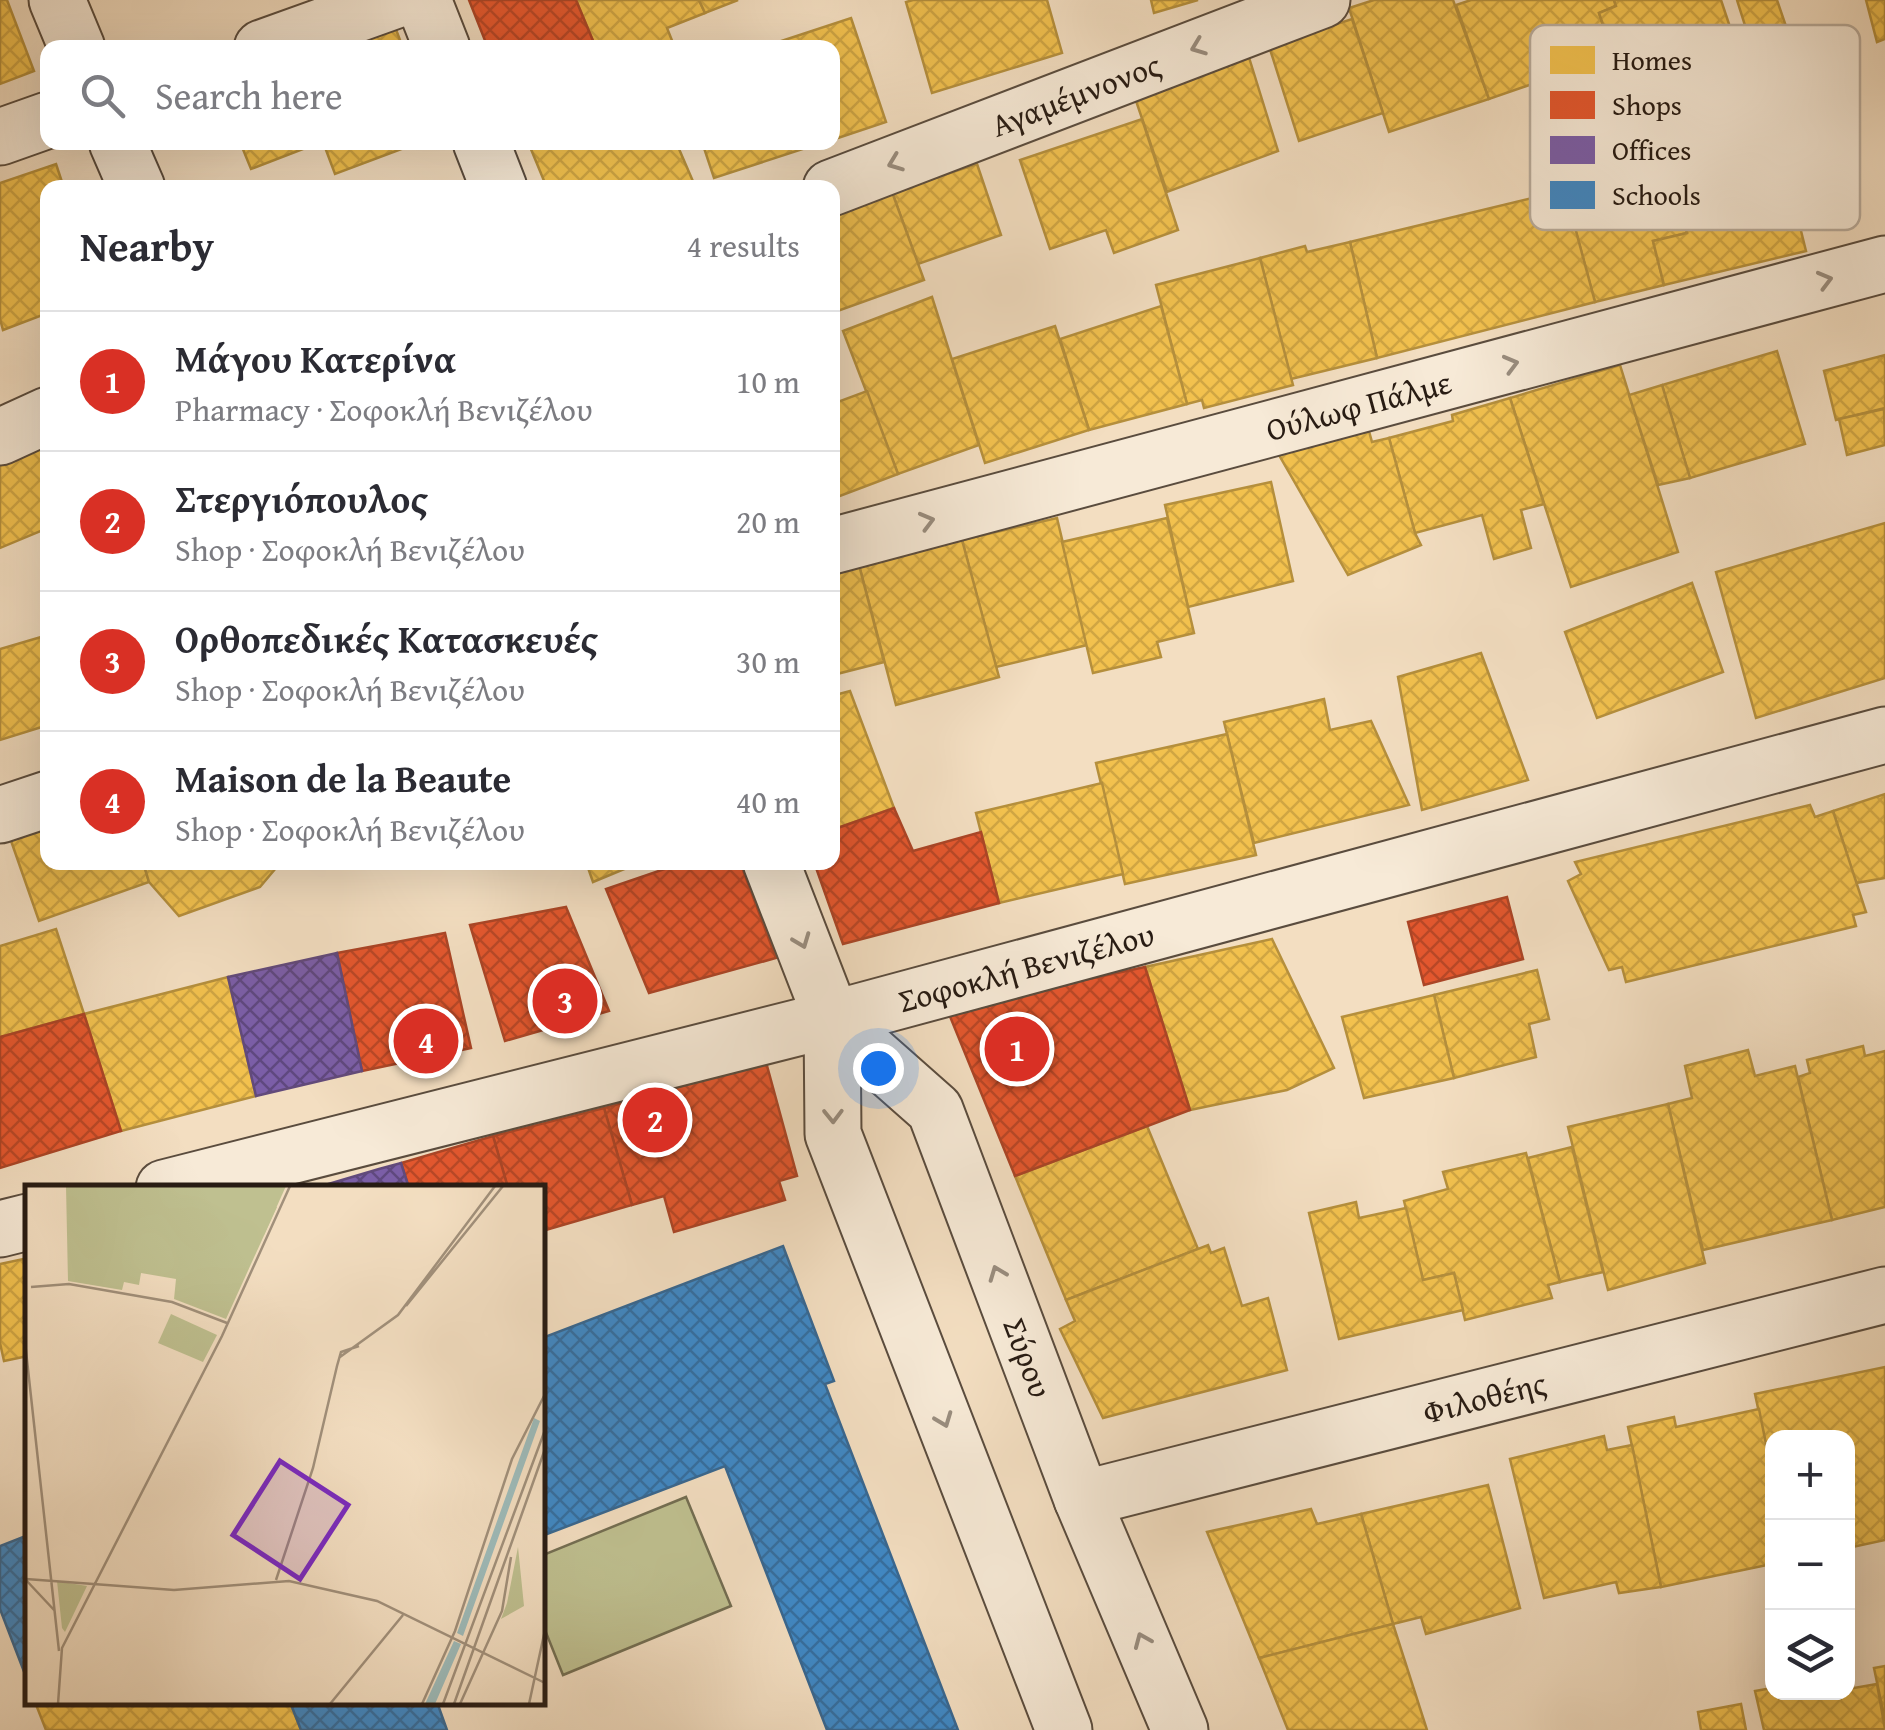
<!DOCTYPE html>
<meta charset="utf-8">
<style>
body{margin:0;font-family:"Gentium Book Plus",serif;background:#f7f7f7;color:#2b2b33}
.controls{position:absolute;right:30px;bottom:30px;display:grid;overflow:hidden;border-radius:20px;box-shadow:0 10px 40px #0002}
.controls button{width:90px;height:90px;display:grid;place-items:center;padding:0;border:0;border-bottom:2px solid #e1e1e2;background:#fff;color:#2b2b33;font:50px sans-serif}
.you{position:absolute;left:878px;top:1068px;width:35px;height:35px;margin:-25px;border:8px solid #fff;border-radius:50%;background:#1a73e8;box-shadow:0 0 0 15px #1a73e833}
.badge{display:grid;place-items:center;width:65px;height:65px;border-radius:50%;background:#d93025;color:#fff;font-size:32px;font-weight:700}
.pin{position:absolute;translate:-50% -50%;border:5px solid #fff;box-shadow:0 2px 10px #0006}
.list{margin:0;padding:0;list-style:none}
h2{display:flex;justify-content:space-between;align-items:center;height:130px;margin:0;padding:0 40px;font-size:42px}
h2 small{font-size:32px;font-weight:400;color:#7c7c81}
.list li{display:grid;grid-template-columns:65px 1fr auto;gap:30px;align-items:center;box-sizing:border-box;height:140px;padding:0 40px;border-top:2px solid #e1e1e2}
.list b{display:block;font-size:38px;white-space:nowrap}
.list p{margin:0;font-size:32px;white-space:nowrap;color:#7c7c81}
.list em{font-size:32px;font-style:normal;color:#7c7c81}
.icon{flex:none;width:55px;height:55px;fill:none;stroke:currentColor;stroke-width:2;stroke-linecap:round;stroke-linejoin:round}
.map{position:relative;flex:none;width:1885px;height:1730px;overflow:hidden}
.search{position:absolute;background:#fff;box-shadow:0 10px 40px #0002;left:40px;top:40px;width:800px;height:110px;display:flex;align-items:center;gap:25px;box-sizing:border-box;padding:0 35px;border-radius:20px;color:#7c7c81;font-size:38px}
.panel{position:absolute;background:#fff;box-shadow:0 10px 40px #0002;left:40px;top:180px;width:800px;height:690px;border-radius:20px}
.map>svg:first-child{display:block}
.pitch{fill:#bfc090;stroke:#736e52;stroke-width:2.5}
.homes{fill:url(#homes-cross-hatch);stroke:#b58f3c;stroke-width:2.5}
.shops{fill:url(#shops-cross-hatch);stroke:#ab4526;stroke-width:2.5}
.offices{fill:url(#offices-cross-hatch);stroke:#624a7b;stroke-width:2.5}
.schools{fill:url(#schools-cross-hatch);stroke:#386790;stroke-width:2.5}
.lines{fill:none;stroke-linecap:round;stroke-linejoin:round}
.minor-casing{stroke:#5a4c3e;stroke-width:59}
.minor{stroke:#f7ead7;stroke-width:55}
.oneway{stroke:#998d7f}
.labels{text-anchor:middle;dominant-baseline:central;stroke-width:10;stroke-linejoin:round;paint-order:stroke}
.street-label{font-size:32px;fill:#271b13;stroke:#f7ead7}
.inset-road{fill:none;stroke:#a1907b;stroke-width:2.5}
.view{fill:#7b2cbf;fill-opacity:0.15;stroke:#7b2cbf;stroke-width:5}
.inset-edge{fill:none;stroke:#271b13;stroke-width:5}
.key{fill:#f7ead7;stroke:#b9ac9c;stroke-width:2.5}
.key-label{font-size:28px;fill:#271b13}
</style>
<div class="map">
<svg width="1885" height="1730" viewBox="0 0 1885 1730">
<defs>
<pattern id="homes-cross-hatch" width="8" height="8" patternUnits="userSpaceOnUse" patternTransform="scale(2.5)"><rect width="8" height="8" fill="#f2c14e"/><path d="M0 0l8 8M0 8l8-8" fill="none" stroke="#d0a543"/></pattern>
<pattern id="shops-cross-hatch" width="8" height="8" patternUnits="userSpaceOnUse" patternTransform="scale(2.5)"><rect width="8" height="8" fill="#e4572e"/><path d="M0 0l8 8M0 8l8-8" fill="none" stroke="#b94726"/></pattern>
<pattern id="offices-cross-hatch" width="8" height="8" patternUnits="userSpaceOnUse" patternTransform="scale(2.5)"><rect width="8" height="8" fill="#7b5ea7"/><path d="M0 0l8 8M0 8l8-8" fill="none" stroke="#5f487f"/></pattern>
<pattern id="schools-cross-hatch" width="8" height="8" patternUnits="userSpaceOnUse" patternTransform="scale(2.5)"><rect width="8" height="8" fill="#3f88c5"/><path d="M0 0l8 8M0 8l8-8" fill="none" stroke="#356e9f"/></pattern>
</defs>
<rect width="100%" height="100%" fill="#f3dec1"/>
<filter id="stains"><feTurbulence type="fractalNoise" baseFrequency=".002" numOctaves="4"/><feColorMatrix values="0 0 0 0 .2 0 0 0 0 .09 0 0 0 0 .02 0 0 0 .5 -.17"/></filter>
<radialGradient id="worn" r=".72"><stop offset=".6" stop-color="#630" stop-opacity="0"/><stop offset="1" stop-color="#630" stop-opacity=".3"/></radialGradient>
<path class="pitch" d="M 686,1497 L 731,1606 L 563,1675 L 543,1625 L 543,1555 Z"/>
<g class="homes">
<path d="M 0,0 L 7,0 L 34,71 L 0,84 Z"/>
<path d="M 576,0 L 699,0 L 705,13 L 667,28 L 675,48 L 596,48 Z"/>
<path d="M 699,0 L 738,0 L 705,13 Z"/>
<path d="M 913,0 L 1047,0 L 1062,53 L 932,93 L 906,2 Z"/>
<path d="M 1151,0 L 1198,0 L 1154,13 Z"/>
<path d="M 1374,0 L 1453,0 L 1489,99 L 1389,132 L 1349,8 Z"/>
<path d="M 1471,0 L 1614,0 L 1616,6 L 1599,13 L 1613,56 L 1489,99 L 1456,5 Z"/>
<path d="M 1614,0 L 1721,0 L 1734,39 L 1620,75 L 1599,13 L 1616,6 Z"/>
<path d="M 1737,0 L 1777,0 L 1792,44 L 1754,54 Z"/>
<path d="M 1866,0 L 1885,0 L 1885,39 L 1877,42 Z"/>
<path d="M 851,18 L 886,122 L 832,140 L 832,48 L 760,48 Z"/>
<path d="M 392,19 L 403,48 L 316,48 Z"/>
<path d="M 1352,19 L 1383,113 L 1299,141 L 1269,46 Z"/>
<path d="M 1247,51 L 1278,151 L 1167,192 L 1134,95 Z"/>
<path d="M 1142,119 L 1178,230 L 1114,253 L 1106,230 L 1050,249 L 1020,160 Z"/>
<path d="M 1613,132 L 1629,190 L 1675,180 L 1687,233 L 1653,241 L 1664,285 L 1595,302 L 1553,147 Z"/>
<path d="M 240,142 L 321,142 L 251,169 Z"/>
<path d="M 323,142 L 420,142 L 335,174 Z"/>
<path d="M 528,142 L 676,142 L 695,186 L 547,188 Z"/>
<path d="M 702,142 L 824,142 L 714,178 Z"/>
<path d="M 1782,154 L 1806,251 L 1664,285 L 1653,241 L 1687,233 L 1675,180 Z"/>
<path d="M 56,164 L 64,188 L 48,188 L 48,313 L 3,330 L 0,319 L 0,183 Z"/>
<path d="M 977,164 L 1001,235 L 918,264 L 892,192 Z"/>
<path d="M 1565,190 L 1595,302 L 1377,358 L 1350,242 Z"/>
<path d="M 892,192 L 924,280 L 832,313 L 832,213 Z"/>
<path d="M 1350,242 L 1377,358 L 1291,379 L 1260,258 L 1305,246 L 1307,252 Z"/>
<path d="M 1260,258 L 1293,385 L 1204,408 L 1202,400 L 1187,404 L 1156,285 Z"/>
<path d="M 932,297 L 979,445 L 898,474 L 843,331 Z"/>
<path d="M 1161,306 L 1187,404 L 1089,430 L 1060,339 Z"/>
<path d="M 1055,326 L 1089,430 L 985,463 L 952,359 Z"/>
<path d="M 1777,351 L 1805,444 L 1690,478 L 1662,385 Z"/>
<path d="M 1885,355 L 1885,408 L 1836,420 L 1824,371 Z"/>
<path d="M 1620,365 L 1678,552 L 1571,587 L 1510,398 Z"/>
<path d="M 1662,385 L 1690,478 L 1658,485 L 1629,395 Z"/>
<path d="M 867,391 L 898,474 L 832,499 L 832,404 Z"/>
<path d="M 1510,398 L 1544,504 L 1521,510 L 1531,548 L 1494,559 L 1482,515 L 1415,533 L 1389,438 L 1453,421 L 1452,415 Z"/>
<path d="M 1884,409 L 1885,445 L 1847,455 L 1839,419 Z"/>
<path d="M 1367,424 L 1372,442 L 1389,438 L 1415,533 L 1421,545 L 1348,575 L 1275,448 Z"/>
<path d="M 48,429 L 48,528 L 0,548 L 0,450 Z"/>
<path d="M 1271,482 L 1293,581 L 1188,607 L 1165,505 Z"/>
<path d="M 1057,518 L 1087,645 L 996,667 L 962,540 Z"/>
<path d="M 1167,518 L 1194,633 L 1157,642 L 1161,657 L 1093,673 L 1062,542 Z"/>
<path d="M 1885,523 L 1885,678 L 1756,718 L 1716,572 Z"/>
<path d="M 962,540 L 999,677 L 896,705 L 859,565 Z"/>
<path d="M 859,565 L 884,662 L 833,675 L 836,685 L 832,686 L 832,572 Z"/>
<path d="M 1692,583 L 1723,672 L 1597,718 L 1565,632 Z"/>
<path d="M 48,635 L 48,725 L 0,740 L 0,649 Z"/>
<path d="M 1481,653 L 1528,780 L 1422,810 L 1398,677 Z"/>
<path d="M 836,685 L 839,694 L 850,691 L 894,808 L 832,830 L 832,686 Z"/>
<path d="M 1324,699 L 1330,730 L 1371,721 L 1409,805 L 1254,843 L 1224,722 Z"/>
<path d="M 1227,734 L 1256,855 L 1125,884 L 1096,763 Z"/>
<path d="M 1102,783 L 1123,874 L 999,903 L 976,813 Z"/>
<path d="M 1885,794 L 1885,878 L 1856,883 L 1833,811 Z"/>
<path d="M 1810,805 L 1815,817 L 1833,811 L 1866,912 L 1853,915 L 1856,926 L 1626,982 L 1622,967 L 1609,970 L 1568,881 L 1581,874 L 1575,862 Z"/>
<path d="M 48,823 L 48,862 L 143,862 L 149,882 L 39,921 L 9,835 Z"/>
<path d="M 143,862 L 281,862 L 260,887 L 179,916 L 149,882 Z"/>
<path d="M 586,862 L 641,862 L 593,882 Z"/>
<path d="M 56,929 L 84,1014 L 0,1037 L 0,946 Z"/>
<path d="M 1272,939 L 1334,1068 L 1287,1090 L 1190,1110 L 1145,967 Z"/>
<path d="M 1537,970 L 1549,1019 L 1529,1024 L 1536,1057 L 1454,1078 L 1434,995 Z"/>
<path d="M 228,977 L 256,1096 L 121,1131 L 84,1014 Z"/>
<path d="M 1434,995 L 1454,1078 L 1364,1098 L 1342,1017 Z"/>
<path d="M 1863,1046 L 1865,1056 L 1885,1051 L 1885,1207 L 1832,1220 L 1798,1077 L 1810,1073 L 1807,1060 Z"/>
<path d="M 1748,1050 L 1755,1076 L 1795,1066 L 1832,1220 L 1703,1250 L 1668,1104 L 1692,1098 L 1685,1066 Z"/>
<path d="M 1668,1104 L 1705,1263 L 1608,1290 L 1568,1127 Z"/>
<path d="M 1147,1126 L 1198,1249 L 1066,1300 L 1015,1176 Z"/>
<path d="M 1572,1147 L 1603,1272 L 1560,1282 L 1528,1158 Z"/>
<path d="M 1526,1153 L 1560,1282 L 1548,1285 L 1552,1298 L 1465,1320 L 1454,1273 L 1423,1280 L 1404,1201 L 1448,1189 L 1443,1172 Z"/>
<path d="M 1356,1202 L 1359,1218 L 1406,1208 L 1423,1280 L 1454,1273 L 1463,1310 L 1339,1339 L 1309,1213 Z"/>
<path d="M 1208,1245 L 1211,1253 L 1224,1248 L 1242,1306 L 1268,1298 L 1287,1370 L 1103,1418 L 1060,1329 L 1075,1321 L 1066,1300 Z"/>
<path d="M 28,1258 L 28,1356 L 4,1361 L 0,1343 L 0,1264 Z"/>
<path d="M 1885,1367 L 1885,1540 L 1848,1548 L 1848,1438 L 1772,1438 L 1772,1474 L 1755,1394 Z"/>
<path d="M 1759,1409 L 1772,1474 L 1772,1564 L 1661,1587 L 1628,1427 L 1674,1417 L 1676,1427 Z"/>
<path d="M 1604,1436 L 1607,1450 L 1632,1445 L 1661,1587 L 1619,1593 L 1616,1582 L 1544,1598 L 1510,1459 Z"/>
<path d="M 1488,1485 L 1520,1608 L 1426,1634 L 1421,1617 L 1393,1624 L 1361,1514 Z"/>
<path d="M 1311,1509 L 1317,1524 L 1361,1514 L 1393,1624 L 1259,1658 L 1207,1532 Z"/>
<path d="M 1393,1624 L 1427,1730 L 1288,1730 L 1259,1658 Z"/>
<path d="M 1885,1666 L 1885,1721 L 1874,1668 Z"/>
<path d="M 1877,1684 L 1885,1729 L 1764,1730 L 1755,1691 L 1772,1688 L 1772,1692 L 1793,1692 L 1793,1698 L 1848,1692 L 1848,1689 Z"/>
<path d="M 35,1702 L 290,1702 L 301,1730 L 46,1730 Z"/>
<path d="M 1741,1704 L 1746,1730 L 1701,1730 L 1698,1712 Z"/>
</g>
<g class="shops">
<path d="M 469,0 L 576,0 L 596,48 L 488,48 Z"/>
<path d="M 894,808 L 913,851 L 981,832 L 999,903 L 843,944 L 814,862 L 832,862 L 832,830 Z"/>
<path d="M 685,862 L 740,862 L 776,958 L 649,993 L 606,889 Z"/>
<path d="M 1507,897 L 1523,959 L 1424,985 L 1408,922 Z"/>
<path d="M 566,907 L 609,1011 L 505,1041 L 470,925 Z"/>
<path d="M 445,933 L 471,1048 L 362,1071 L 337,953 Z"/>
<path d="M 1145,967 L 1190,1110 L 1015,1176 L 947,1009 Z"/>
<path d="M 84,1014 L 121,1131 L 0,1168 L 0,1037 Z"/>
<path d="M 766,1062 L 797,1176 L 779,1181 L 785,1200 L 674,1232 L 664,1196 L 632,1205 L 604,1108 Z"/>
<path d="M 604,1108 L 632,1205 L 542,1231 L 542,1188 L 508,1188 L 493,1136 Z"/>
<path d="M 493,1136 L 508,1188 L 409,1188 L 401,1163 Z"/>
</g>
<g class="offices">
<path d="M 337,953 L 362,1071 L 256,1096 L 228,977 Z"/>
<path d="M 401,1163 L 409,1188 L 315,1188 L 379,1169 Z"/>
</g>
<g class="schools">
<path d="M 783,1246 L 834,1381 L 825,1384 L 958,1730 L 827,1730 L 725,1466 L 542,1536 L 542,1338 Z"/>
<path d="M 28,1535 L 28,1682 L 0,1609 L 0,1546 Z"/>
<path d="M 290,1702 L 437,1702 L 447,1730 L 301,1730 Z"/>
</g>
<g class="lines">
<defs>
<g id="minor">
<path d="M 57,0 L 77,48"/>
<path d="M 423,0 L 442,48"/>
<path d="M 262,48 L 396,0"/>
<path d="M 0,137 L 48,120"/>
<path d="M 117,142 L 137,188"/>
<path d="M 481,142 L 499,188"/>
<path id="s1" d="M 831,188 L 1322,0"/>
<path d="M 0,437 L 48,415"/>
<path id="s2" d="M 832,546 L 1885,264"/>
<path d="M 0,815 L 48,799"/>
<path d="M 771,862 L 832,1019 L 833,1134 L 1064,1730"/>
<path id="s3" d="M 832,1019 L 935,1110 L 1082,1499 L 1180,1730"/>
<path id="s4" d="M 164,1188 L 832,1019 L 1885,735"/>
<path d="M 0,1229 L 28,1222"/>
<path id="s5" d="M 1082,1499 L 1885,1295"/>
</g>
</defs>
<use href="#minor" class="minor-casing"/>
<use href="#minor" class="minor"/>
</g>
<defs><path id="oneway-chevron" d="M-2-3.5L2.5 0L-2 3.5" fill="none" stroke-width="1.6" stroke-linecap="round" stroke-linejoin="round" transform="scale(2.5)"/></defs>
<g class="oneway">
<use href="#oneway-chevron" transform="translate(1198 47) rotate(159)"/>
<use href="#oneway-chevron" transform="translate(895 163) rotate(159)"/>
<use href="#oneway-chevron" transform="translate(1825 280) rotate(-15)"/>
<use href="#oneway-chevron" transform="translate(1511 364) rotate(-15)"/>
<use href="#oneway-chevron" transform="translate(927 521) rotate(-15)"/>
<use href="#oneway-chevron" transform="translate(802 941) rotate(69)"/>
<use href="#oneway-chevron" transform="translate(833 1116) rotate(89)"/>
<use href="#oneway-chevron" transform="translate(997 1273) rotate(-111)"/>
<use href="#oneway-chevron" transform="translate(944 1420) rotate(69)"/>
<use href="#oneway-chevron" transform="translate(1142 1640) rotate(-113)"/>
</g>
<g class="labels">
<g class="street-label">
<text stroke="none"><textPath href="#s1" startOffset="262">Αγαμέμνονος</textPath></text>
<text stroke="none"><textPath href="#s2" startOffset="545">Ούλωφ Πάλμε</textPath></text>
<text stroke="none"><textPath href="#s4" startOffset="890">Σοφοκλή Βενιζέλου</textPath></text>
<text stroke="none"><textPath href="#s3" startOffset="402">Σύρου</textPath></text>
<text stroke="none"><textPath href="#s5" startOffset="415">Φιλοθέης</textPath></text>
</g>
</g>
<g transform="translate(25 1185)">
<rect width="520" height="520" fill="#f3dec1"/>
<path d="M 41,1 L 197,1 L 252,22 L 201,134 L 149,114 L 151,94 L 116,88 L 114,100 L 99,97 L 97,105 L 43,96 ZM 493,362 L 499,421 L 476,434 L 482,418 ZM 32,396 L 62,401 L 40,447 L 37,443 Z" fill="#bfc090"/>
<path d="M 127,1 L 261,1 L 239,50 Z" fill="#bfc090"/>
<path d="M 146,129 L 192,150 L 178,177 L 133,158 Z" fill="#bfc090"/>
<path d="M 509,233 L 515,236 L 438,451 L 432,448 ZM 429,456 L 436,459 L 410,519 L 400,519 Z" fill="#9dbbba"/>
<path class="inset-road" d="M 6,102 L 44,99 L 147,117 L 202,138M 381,121 L 478,1M 0,157 L 34,466M 315,172 L 373,130 L 470,1M 0,394 L 30,426M 1,394 L 149,405 L 264,396 L 352,416 L 520,498M 251,395 L 288,283 L 312,181 L 316,167 L 334,161M 33,519 L 37,463 L 197,151 L 265,1M 305,519 L 378,430M 397,519 L 430,446 L 487,274 L 520,209M 418,519 L 520,245M 429,519 L 520,264M 435,519 L 477,426 L 486,372M 504,519 L 520,445"/>
<path class="view" d="M 255,276 L 323,320 L 275,394 L 208,350 Z"/>
<rect width="520" height="520" class="inset-edge"/>
</g>
<rect x="1530" y="25" width="330" height="205" rx="15" class="key"/>
<rect x="1550" y="46" width="45" height="28" fill="#f2c14e"/>
<rect x="1550" y="91" width="45" height="28" fill="#e4572e"/>
<rect x="1550" y="136" width="45" height="28" fill="#7b5ea7"/>
<rect x="1550" y="181" width="45" height="28" fill="#3f88c5"/>
<g class="key-label">
<text x="1612" y="70">Homes</text>
<text x="1612" y="115">Shops</text>
<text x="1612" y="160">Offices</text>
<text x="1612" y="205">Schools</text>
</g>
<rect width="100%" height="100%" filter="url(#stains)"/>
<rect width="100%" height="100%" fill="url(#worn)"/>
</svg>
<div class="controls">
<button>+</button>
<button>−</button>
<button><svg class="icon" aria-label="layers" viewBox="0 0 24 24"><path d="M12 4l9 5-9 5-9-5zM3 14l9 5 9-5"/></svg></button>
</div>
<div class="you"></div>
<div class="pin badge" style="left:1017px;top:1049px">1</div>
<div class="pin badge" style="left:655px;top:1120px">2</div>
<div class="pin badge" style="left:565px;top:1001px">3</div>
<div class="pin badge" style="left:426px;top:1041px">4</div>
<div class="search"><svg class="icon" aria-label="search" viewBox="0 0 24 24"><circle cx="10" cy="10" r="6"/><path d="M15 15l6 6"/></svg>Search here</div>
<section class="panel">
<h2>Nearby<small>4 results</small></h2>
<ul class="list">
<li><span class="badge">1</span><div><b>Μάγου Κατερίνα</b><p>Pharmacy · Σοφοκλή Βενιζέλου</p></div><em>10 m</em></li>
<li><span class="badge">2</span><div><b>Στεργιόπουλος</b><p>Shop · Σοφοκλή Βενιζέλου</p></div><em>20 m</em></li>
<li><span class="badge">3</span><div><b>Ορθοπεδικές Κατασκευές</b><p>Shop · Σοφοκλή Βενιζέλου</p></div><em>30 m</em></li>
<li><span class="badge">4</span><div><b>Maison de la Beaute</b><p>Shop · Σοφοκλή Βενιζέλου</p></div><em>40 m</em></li>
</ul>
</section>
</div>
